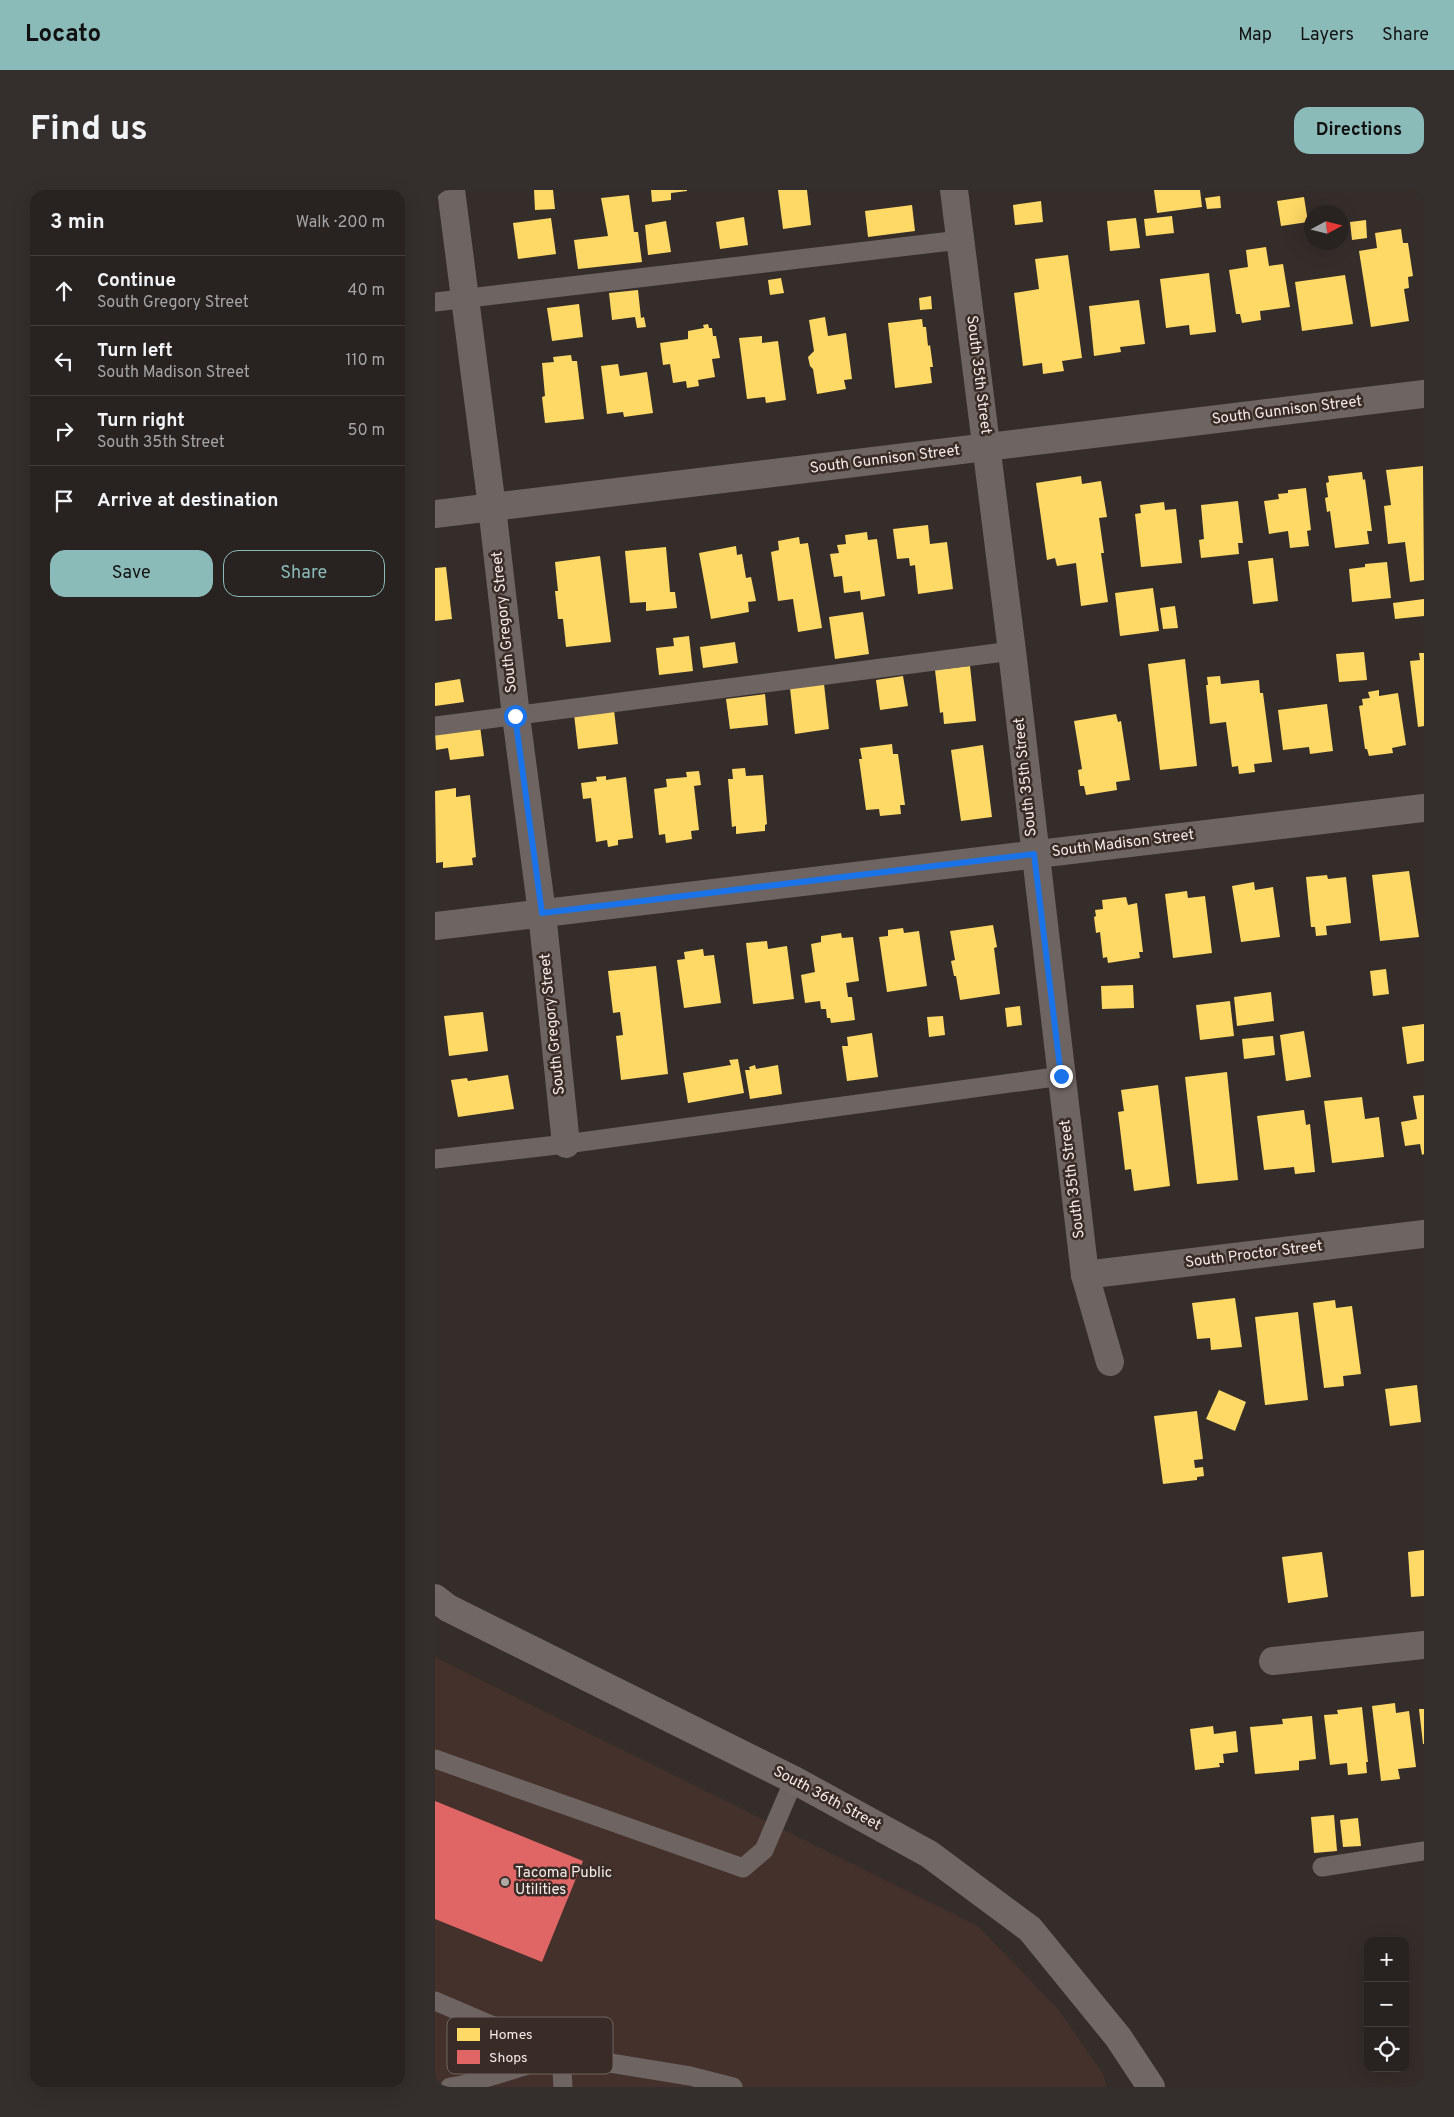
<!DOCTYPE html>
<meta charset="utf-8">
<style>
body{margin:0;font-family:Overpass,sans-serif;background:#342f2d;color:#f1f3f6}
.controls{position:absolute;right:15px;bottom:15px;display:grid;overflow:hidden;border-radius:10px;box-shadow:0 5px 20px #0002}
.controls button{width:45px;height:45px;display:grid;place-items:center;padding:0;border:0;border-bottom:1px solid #443f3e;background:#282220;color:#f1f3f6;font:25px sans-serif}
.compass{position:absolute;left:869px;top:15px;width:45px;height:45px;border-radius:50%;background:#282220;box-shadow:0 5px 20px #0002;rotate:83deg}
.stop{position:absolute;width:15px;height:15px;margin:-11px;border:4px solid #1a73e8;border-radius:50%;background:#fff}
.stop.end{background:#1a73e8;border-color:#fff;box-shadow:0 1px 5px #0008}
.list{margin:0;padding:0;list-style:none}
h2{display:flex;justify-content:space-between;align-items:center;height:65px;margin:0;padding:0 20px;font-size:21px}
h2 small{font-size:16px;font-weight:400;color:#a5a4a5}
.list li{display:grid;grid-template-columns:32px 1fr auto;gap:15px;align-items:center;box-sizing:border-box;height:70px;padding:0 20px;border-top:1px solid #443f3e}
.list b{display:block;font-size:19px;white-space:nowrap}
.list p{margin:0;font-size:16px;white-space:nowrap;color:#a5a4a5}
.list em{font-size:16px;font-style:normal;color:#a5a4a5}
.actions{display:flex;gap:10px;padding:15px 20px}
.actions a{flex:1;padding:11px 0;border:1px solid #8bbbb9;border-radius:15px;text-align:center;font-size:18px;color:#8bbbb9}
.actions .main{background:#8bbbb9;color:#111}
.icon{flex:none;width:28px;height:28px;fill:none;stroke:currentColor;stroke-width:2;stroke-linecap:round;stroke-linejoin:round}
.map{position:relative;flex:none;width:989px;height:1897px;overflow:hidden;border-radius:15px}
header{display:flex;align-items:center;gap:30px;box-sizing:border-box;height:70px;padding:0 25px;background:#8bbbb9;color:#111}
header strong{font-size:24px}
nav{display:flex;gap:28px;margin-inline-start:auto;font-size:18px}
.intro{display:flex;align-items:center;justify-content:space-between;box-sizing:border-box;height:120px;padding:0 30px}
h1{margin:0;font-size:35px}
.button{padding:12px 22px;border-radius:15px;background:#8bbbb9;color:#111;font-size:18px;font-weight:700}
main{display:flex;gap:30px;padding:0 30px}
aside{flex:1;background:#282220;border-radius:15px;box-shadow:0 5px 20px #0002}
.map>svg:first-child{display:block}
.built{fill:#44312b}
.homes{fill:#ffd966}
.shops{fill:#e06666}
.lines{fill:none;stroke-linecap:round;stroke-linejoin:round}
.lane{stroke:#6e6461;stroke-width:19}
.street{stroke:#6e6461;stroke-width:28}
.secondary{stroke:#716764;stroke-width:28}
.route{stroke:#1a73e8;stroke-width:6}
.poi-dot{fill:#b1a8a6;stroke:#392b26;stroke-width:2}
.labels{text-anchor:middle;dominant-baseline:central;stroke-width:5;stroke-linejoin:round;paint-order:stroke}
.street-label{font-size:15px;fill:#f4ebe8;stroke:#392b26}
.poi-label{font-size:15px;fill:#f4ebe8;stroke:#392b26;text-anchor:start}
.key{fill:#392b26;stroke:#716560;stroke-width:1}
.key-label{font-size:14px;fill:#f4ebe8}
</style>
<header>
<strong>Locato</strong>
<nav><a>Map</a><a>Layers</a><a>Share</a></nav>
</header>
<div class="intro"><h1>Find us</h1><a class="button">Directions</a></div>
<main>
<aside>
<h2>3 min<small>Walk · 200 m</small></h2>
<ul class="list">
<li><svg class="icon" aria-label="ahead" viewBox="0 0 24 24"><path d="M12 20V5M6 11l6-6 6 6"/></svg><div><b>Continue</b><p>South Gregory Street</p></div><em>40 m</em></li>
<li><svg class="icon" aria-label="left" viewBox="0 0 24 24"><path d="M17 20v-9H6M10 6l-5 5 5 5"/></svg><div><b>Turn left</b><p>South Madison Street</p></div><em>110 m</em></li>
<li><svg class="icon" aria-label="right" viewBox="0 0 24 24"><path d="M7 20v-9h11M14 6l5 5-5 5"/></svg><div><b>Turn right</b><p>South 35th Street</p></div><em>50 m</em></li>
<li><svg class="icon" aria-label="arrive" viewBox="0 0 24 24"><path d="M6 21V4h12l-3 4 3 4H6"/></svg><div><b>Arrive at destination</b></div></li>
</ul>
<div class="actions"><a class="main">Save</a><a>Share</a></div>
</aside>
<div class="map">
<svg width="989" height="1897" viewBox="0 0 989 1897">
<rect width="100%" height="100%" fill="#352d2a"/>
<path class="built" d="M 0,1467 L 543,1736 L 623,1819 L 668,1884 L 672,1897 L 0,1897 Z"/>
<g class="homes">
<path d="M 99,0 L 118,0 L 120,19 L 100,20 Z"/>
<path d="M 216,0 L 252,0 L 252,1 L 236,3 L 236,10 L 217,12 Z"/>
<path d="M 343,0 L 372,0 L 376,35 L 348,39 Z"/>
<path d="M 719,0 L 765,0 L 767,17 L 722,23 Z"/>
<path d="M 194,5 L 199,42 L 203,42 L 207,72 L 143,79 L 139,50 L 173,46 L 166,8 Z"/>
<path d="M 785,6 L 786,18 L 772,19 L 770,8 Z"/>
<path d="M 869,7 L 873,32 L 846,36 L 842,11 Z"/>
<path d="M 606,11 L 608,32 L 580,35 L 578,15 Z"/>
<path d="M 477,15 L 480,41 L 433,47 L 430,21 Z"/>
<path d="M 737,26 L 739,43 L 711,46 L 709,29 Z"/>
<path d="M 309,27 L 313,55 L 285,59 L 281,32 Z"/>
<path d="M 116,28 L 121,64 L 83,69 L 78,33 Z"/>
<path d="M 701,28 L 705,58 L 675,61 L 672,31 Z"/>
<path d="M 931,30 L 932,48 L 917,50 L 915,32 Z"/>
<path d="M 231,31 L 236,62 L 213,65 L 210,35 Z"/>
<path d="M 966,39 L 968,53 L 973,53 L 978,86 L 973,87 L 974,98 L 969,99 L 974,131 L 936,137 L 924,61 L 942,58 L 940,43 Z"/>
<path d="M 831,57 L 834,76 L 848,74 L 855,117 L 825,121 L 826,130 L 807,133 L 805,124 L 801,124 L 794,80 L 813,77 L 811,60 Z"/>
<path d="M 633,65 L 647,168 L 627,171 L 629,181 L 608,184 L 607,173 L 588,176 L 579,103 L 604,99 L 600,69 Z"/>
<path d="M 774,83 L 781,142 L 755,145 L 754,135 L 731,138 L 725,89 Z"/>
<path d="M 910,85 L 918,134 L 867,141 L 860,92 Z"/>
<path d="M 346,88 L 349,103 L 335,105 L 333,90 Z"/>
<path d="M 203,100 L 206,128 L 209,127 L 211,137 L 202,138 L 200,127 L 177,130 L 174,103 Z"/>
<path d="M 496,106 L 497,119 L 485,120 L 484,108 Z"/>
<path d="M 704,110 L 710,154 L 685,157 L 686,162 L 659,166 L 654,116 Z"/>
<path d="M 144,114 L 148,147 L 117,151 L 112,118 Z"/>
<path d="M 390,127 L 393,146 L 411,143 L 417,189 L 409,190 L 411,199 L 382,204 L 378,179 L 375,176 L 373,167 L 379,161 L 374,130 Z"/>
<path d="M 487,129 L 488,137 L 491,137 L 493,156 L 495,155 L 498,177 L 495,177 L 497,193 L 460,198 L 453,133 Z"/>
<path d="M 273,134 L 274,138 L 277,138 L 278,146 L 281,146 L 285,168 L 277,169 L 280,187 L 263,190 L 264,196 L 252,198 L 251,191 L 238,193 L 235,174 L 228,175 L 225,153 L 253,149 L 253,141 L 269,138 L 268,135 Z"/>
<path d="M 327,146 L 327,153 L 343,151 L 351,210 L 331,213 L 330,207 L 312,209 L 304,148 Z"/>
<path d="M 136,165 L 137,171 L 142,171 L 149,229 L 110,233 L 107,207 L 110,206 L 107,173 L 119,172 L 118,167 Z"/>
<path d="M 183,174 L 185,186 L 212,182 L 218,223 L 189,227 L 188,222 L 172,224 L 166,176 Z"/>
<path d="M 988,276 L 989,390 L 975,392 L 970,352 L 953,354 L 949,316 L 956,315 L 951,280 Z"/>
<path d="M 927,282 L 928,290 L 930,289 L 937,341 L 932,341 L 934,354 L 900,358 L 895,321 L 892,322 L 890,308 L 893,307 L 891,293 L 894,292 L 893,286 Z"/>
<path d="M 646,286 L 647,294 L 666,291 L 672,327 L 664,328 L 669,363 L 666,363 L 673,412 L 646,416 L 641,373 L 622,376 L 620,368 L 612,370 L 601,293 Z"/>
<path d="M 871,298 L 876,340 L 872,341 L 874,356 L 855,358 L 853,341 L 834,344 L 829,311 L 844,309 L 843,304 L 853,303 L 853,300 Z"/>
<path d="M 803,311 L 808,353 L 803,353 L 804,364 L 766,368 L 764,350 L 769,349 L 766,315 Z"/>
<path d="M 729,312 L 730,320 L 741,319 L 747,373 L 706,377 L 700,324 L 706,323 L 705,315 Z"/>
<path d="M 493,335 L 495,354 L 512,352 L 518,399 L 483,404 L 480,375 L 475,376 L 474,368 L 462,369 L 458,339 Z"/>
<path d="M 432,342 L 433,350 L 442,349 L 450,406 L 426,410 L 425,401 L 409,403 L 407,386 L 399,387 L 395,364 L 404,363 L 402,355 L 411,354 L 410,345 Z"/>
<path d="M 364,347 L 365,354 L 373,353 L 387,438 L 363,442 L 358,409 L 343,411 L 336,362 L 344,360 L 343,351 Z"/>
<path d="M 301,356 L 302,365 L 307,364 L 311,388 L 316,387 L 321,411 L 313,412 L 314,422 L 276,429 L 264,363 Z"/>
<path d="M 231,357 L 235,402 L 240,402 L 242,418 L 211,421 L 211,412 L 195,413 L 190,361 Z"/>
<path d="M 165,366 L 176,452 L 131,457 L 128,429 L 123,429 L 120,401 L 123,401 L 120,372 Z"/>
<path d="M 838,368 L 843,411 L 818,414 L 813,371 Z"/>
<path d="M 952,372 L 956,408 L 917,412 L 914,379 L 930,377 L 930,374 Z"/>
<path d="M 11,377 L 17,429 L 0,431 L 0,378 Z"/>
<path d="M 718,398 L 724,441 L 685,446 L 680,403 Z"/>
<path d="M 989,409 L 989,426 L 960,429 L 958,413 Z"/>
<path d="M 740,416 L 743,438 L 728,439 L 725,418 Z"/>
<path d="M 428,422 L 434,464 L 400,469 L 394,427 Z"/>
<path d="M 254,446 L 258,481 L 224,485 L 221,458 L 239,456 L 238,448 Z"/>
<path d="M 300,452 L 303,473 L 268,478 L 265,457 Z"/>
<path d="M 929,462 L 932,490 L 904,492 L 901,464 Z"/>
<path d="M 984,463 L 989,463 L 989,536 L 983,537 L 975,471 L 985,470 Z"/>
<path d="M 750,469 L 762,576 L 725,580 L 713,474 Z"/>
<path d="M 535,476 L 541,531 L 509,534 L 508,522 L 505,523 L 500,480 Z"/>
<path d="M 468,486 L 473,516 L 445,520 L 441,490 Z"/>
<path d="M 785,486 L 786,494 L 824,490 L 825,503 L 828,503 L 837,572 L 819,574 L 820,582 L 804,584 L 803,576 L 797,577 L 791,532 L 775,534 L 771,495 L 773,495 L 772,487 Z"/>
<path d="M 25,489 L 29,512 L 0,516 L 0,493 Z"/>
<path d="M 389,494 L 394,539 L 360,544 L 355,498 Z"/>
<path d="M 944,500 L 944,506 L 963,503 L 971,555 L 957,558 L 958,563 L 934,566 L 932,559 L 930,559 L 924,516 L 928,515 L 927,509 L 935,508 L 933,502 Z"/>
<path d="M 330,504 L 333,535 L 295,539 L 291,509 Z"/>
<path d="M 892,514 L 898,561 L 875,564 L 874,557 L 848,560 L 843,520 Z"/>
<path d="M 179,520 L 183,554 L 143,559 L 139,524 Z"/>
<path d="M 681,524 L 683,532 L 686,531 L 695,590 L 681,592 L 682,600 L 651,605 L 649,596 L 645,596 L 643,580 L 647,579 L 639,531 Z"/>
<path d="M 45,536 L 49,566 L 15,570 L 13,558 L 1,560 L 0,542 Z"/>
<path d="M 457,554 L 458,564 L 463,564 L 470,615 L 465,615 L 466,624 L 445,626 L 444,619 L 431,620 L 424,569 L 427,569 L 425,558 Z"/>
<path d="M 548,555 L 557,627 L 526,631 L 516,560 Z"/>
<path d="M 310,578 L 311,586 L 328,585 L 332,634 L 330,635 L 330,641 L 301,644 L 301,636 L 297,637 L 293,589 L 298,589 L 297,579 Z"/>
<path d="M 264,581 L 266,595 L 259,596 L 264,640 L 256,641 L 257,649 L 231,653 L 230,644 L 224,645 L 219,599 L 232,597 L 231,589 L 252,587 L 251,582 Z"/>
<path d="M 171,586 L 171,590 L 191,587 L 198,648 L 183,650 L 183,655 L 173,657 L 172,650 L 161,652 L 156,608 L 148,609 L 146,593 L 162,591 L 161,587 Z"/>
<path d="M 21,598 L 21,607 L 35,605 L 41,667 L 37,668 L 38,675 L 8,678 L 8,672 L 1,673 L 0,601 Z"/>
<path d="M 974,681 L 984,747 L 945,751 L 937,685 Z"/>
<path d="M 892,685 L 893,689 L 911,687 L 916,733 L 891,736 L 892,745 L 881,746 L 880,737 L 876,737 L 871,687 Z"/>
<path d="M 819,692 L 820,700 L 838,697 L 845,747 L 806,752 L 797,696 Z"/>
<path d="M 752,701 L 753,708 L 770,706 L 777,763 L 738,768 L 730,704 Z"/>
<path d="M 691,707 L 693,715 L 702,713 L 708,762 L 704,762 L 705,768 L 673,773 L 672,767 L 668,768 L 665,742 L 661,743 L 659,727 L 661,726 L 660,720 L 668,719 L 667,710 Z"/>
<path d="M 558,735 L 562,757 L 559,758 L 565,804 L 525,810 L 521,786 L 519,786 L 516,771 L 520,770 L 515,741 Z"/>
<path d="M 468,738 L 469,743 L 484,741 L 492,796 L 452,802 L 444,747 L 453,746 L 453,740 Z"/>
<path d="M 406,743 L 407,748 L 418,747 L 424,791 L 411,793 L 413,807 L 417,807 L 420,830 L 396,833 L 395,828 L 392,828 L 391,819 L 386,819 L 385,811 L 370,813 L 366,785 L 380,782 L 376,754 L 386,752 L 386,746 Z"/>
<path d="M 332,751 L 333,759 L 352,756 L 359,809 L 318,814 L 311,753 Z"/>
<path d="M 268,759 L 269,766 L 279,765 L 286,813 L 249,818 L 242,770 L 250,769 L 249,762 Z"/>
<path d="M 221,776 L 233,884 L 186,890 L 181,846 L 188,845 L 185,822 L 178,823 L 173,781 Z"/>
<path d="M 951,779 L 954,804 L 938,806 L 935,781 Z"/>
<path d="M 698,795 L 699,818 L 667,819 L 666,796 Z"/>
<path d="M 836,802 L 839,831 L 802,836 L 799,807 Z"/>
<path d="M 795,811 L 799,846 L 765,850 L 761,815 Z"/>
<path d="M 585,816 L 587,835 L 572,837 L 570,818 Z"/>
<path d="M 48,822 L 53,861 L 14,866 L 9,826 Z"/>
<path d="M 508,826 L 510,845 L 494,847 L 492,827 Z"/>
<path d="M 989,834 L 989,871 L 972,874 L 967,837 Z"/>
<path d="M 869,841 L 876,887 L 851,891 L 845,845 Z"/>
<path d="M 437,843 L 443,887 L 412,891 L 407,856 L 413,856 L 412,847 Z"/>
<path d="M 838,846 L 840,865 L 809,869 L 807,849 Z"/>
<path d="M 303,869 L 309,903 L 253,913 L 248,883 L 296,875 L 294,870 Z"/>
<path d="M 320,875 L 321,879 L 343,875 L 347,904 L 315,909 L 310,880 L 315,880 L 314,877 Z"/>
<path d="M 792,882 L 803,990 L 762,994 L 750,887 Z"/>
<path d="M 73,885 L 79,919 L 23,927 L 16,890 L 32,888 L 33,891 Z"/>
<path d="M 723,895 L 735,996 L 699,1001 L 696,979 L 690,980 L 683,922 L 689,921 L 686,900 Z"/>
<path d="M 989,905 L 989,964 L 987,965 L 985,954 L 970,956 L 966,932 L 982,929 L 978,906 Z"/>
<path d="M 927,907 L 930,929 L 944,927 L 949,967 L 897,973 L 889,911 Z"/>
<path d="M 869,920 L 871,935 L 875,934 L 880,982 L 860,984 L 859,977 L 829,980 L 822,926 Z"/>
<path d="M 800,1108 L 807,1157 L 776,1160 L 775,1148 L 762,1149 L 757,1113 Z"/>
<path d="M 900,1110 L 901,1118 L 917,1116 L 926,1184 L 908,1186 L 909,1196 L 889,1198 L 878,1113 Z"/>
<path d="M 863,1122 L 873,1210 L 830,1215 L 820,1127 Z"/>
<path d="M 982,1195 L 986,1232 L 955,1236 L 950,1199 Z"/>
<path d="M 784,1200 L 811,1212 L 800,1241 L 771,1229 Z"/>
<path d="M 762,1221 L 768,1269 L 759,1270 L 760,1278 L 768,1277 L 769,1286 L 762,1287 L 762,1290 L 728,1294 L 719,1226 Z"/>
<path d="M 989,1360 L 989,1406 L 976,1407 L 973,1362 Z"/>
<path d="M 887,1362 L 893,1407 L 853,1413 L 847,1367 Z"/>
<path d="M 960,1513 L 961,1523 L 974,1521 L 981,1577 L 963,1579 L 965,1589 L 946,1591 L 937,1516 Z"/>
<path d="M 927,1517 L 933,1572 L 931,1572 L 932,1583 L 913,1585 L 912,1573 L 895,1575 L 889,1525 L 903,1524 L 902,1520 Z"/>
<path d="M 984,1519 L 989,1519 L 989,1554 L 988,1554 Z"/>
<path d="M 877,1526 L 881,1569 L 864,1571 L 864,1580 L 820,1584 L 815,1537 L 848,1534 L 847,1529 Z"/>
<path d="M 778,1536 L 779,1544 L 801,1541 L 803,1562 L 788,1564 L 789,1573 L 784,1573 L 785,1577 L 760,1580 L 755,1539 Z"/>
<path d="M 899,1625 L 902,1661 L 879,1663 L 876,1627 Z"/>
<path d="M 923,1628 L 926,1656 L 908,1657 L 905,1630 Z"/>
</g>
<path class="shops" d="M 0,1611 L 148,1671 L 107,1772 L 0,1729 Z"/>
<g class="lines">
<g class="lane">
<path d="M 0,112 L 525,50"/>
<path d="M 0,536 L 577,461"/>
<path d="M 0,969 L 131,954 L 627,886"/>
<path d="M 0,1569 L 308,1678 L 329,1660 L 359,1590"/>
<path d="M 887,1677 L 989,1661"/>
<path d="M 0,1811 L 126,1865 L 255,1886 L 298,1897"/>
<path d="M 126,1865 L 128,1897"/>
<path d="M 15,1897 L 27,1895 L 126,1865"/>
</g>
<g class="street">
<path d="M 16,0 L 57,317 L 81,526 L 107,723 L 131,954"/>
<path d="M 519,0 L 577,461 L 650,1085 L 675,1172"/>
<path d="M 0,324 L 989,204"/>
<path d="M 0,736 L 989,618"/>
<path d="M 650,1085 L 989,1044"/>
<path d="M 838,1471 L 989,1455"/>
</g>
<path class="secondary" d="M 0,1408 L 13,1418 L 359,1590 L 494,1664 L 595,1739 L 683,1847 L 716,1897"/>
</g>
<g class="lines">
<path class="route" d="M 80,526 L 107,723 L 599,664 L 626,886"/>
</g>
<circle class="poi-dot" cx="70" cy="1692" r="5"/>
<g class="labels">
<g class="street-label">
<text transform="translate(543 185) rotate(83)">South 35th Street</text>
<text transform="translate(852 221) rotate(-7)">South Gunnison Street</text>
<text transform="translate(450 270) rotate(-7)">South Gunnison Street</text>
<text transform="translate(70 432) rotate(-96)">South Gregory Street</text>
<text transform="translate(591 587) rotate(-96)">South 35th Street</text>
<text transform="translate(688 654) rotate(-7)">South Madison Street</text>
<text transform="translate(118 834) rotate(-96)">South Gregory Street</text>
<text transform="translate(638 989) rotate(-97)">South 35th Street</text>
<text transform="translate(819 1065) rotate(-7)">South Proctor Street</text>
<text transform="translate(392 1609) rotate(28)">South 36th Street</text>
</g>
<g class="poi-label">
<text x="80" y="1683">Tacoma Public<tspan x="80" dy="17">Utilities</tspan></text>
</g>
</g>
<rect x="12" y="1827" width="166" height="57" rx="8" class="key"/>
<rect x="22" y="1838" width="23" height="13" fill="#ffd966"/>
<rect x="22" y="1860" width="23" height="14" fill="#e06666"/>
<g class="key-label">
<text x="54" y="1849">Homes</text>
<text x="54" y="1872">Shops</text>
</g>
</svg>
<div class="controls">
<button>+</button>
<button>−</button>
<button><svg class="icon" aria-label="locate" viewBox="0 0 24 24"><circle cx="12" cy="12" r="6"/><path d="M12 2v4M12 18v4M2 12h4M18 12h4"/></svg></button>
</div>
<svg class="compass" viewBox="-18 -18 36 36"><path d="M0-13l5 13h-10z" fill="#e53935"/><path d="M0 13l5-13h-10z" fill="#a5a4a5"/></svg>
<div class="stop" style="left:80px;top:526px"></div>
<div class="stop end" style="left:626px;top:886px"></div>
</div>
</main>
